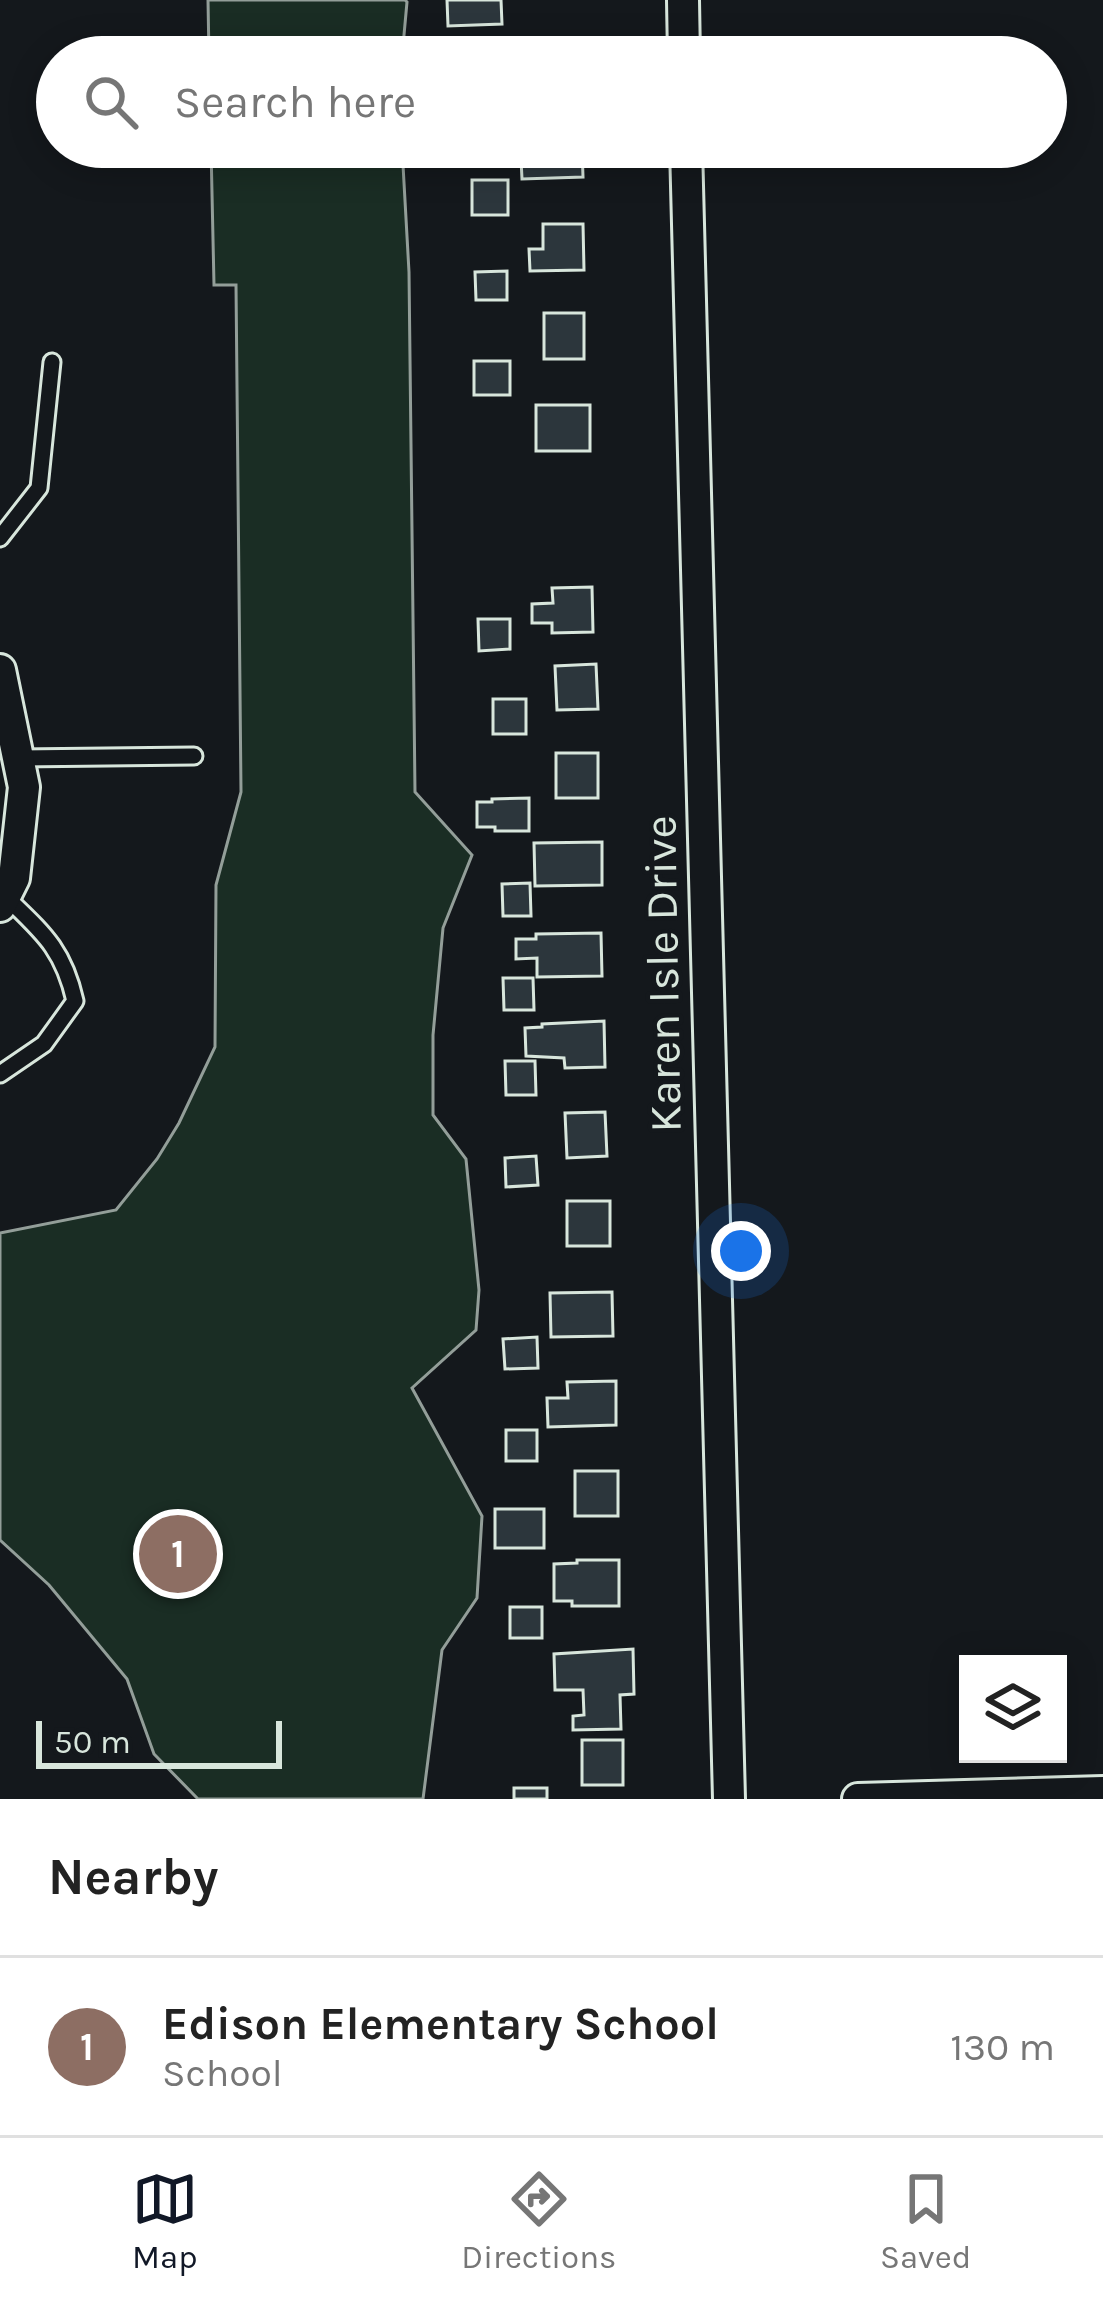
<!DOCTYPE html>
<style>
body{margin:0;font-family:Karla,sans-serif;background:#f6f6f6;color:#222}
.controls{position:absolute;right:36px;bottom:36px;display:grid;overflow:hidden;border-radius:0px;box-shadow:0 6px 30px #0003}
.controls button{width:108px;height:108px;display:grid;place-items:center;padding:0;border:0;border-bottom:3px solid #e0e0e0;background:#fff;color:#222;font:60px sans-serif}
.scale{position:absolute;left:36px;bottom:30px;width:246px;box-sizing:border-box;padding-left:12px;border:6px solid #d8e6dc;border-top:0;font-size:33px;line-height:42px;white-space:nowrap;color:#d8e6dc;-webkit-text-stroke:9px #14181c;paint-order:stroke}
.you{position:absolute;left:741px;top:1251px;width:42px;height:42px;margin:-30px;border:9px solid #fff;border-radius:50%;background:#1a73e8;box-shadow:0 0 0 18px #1a73e833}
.badge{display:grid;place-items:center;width:78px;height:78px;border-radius:50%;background:#111827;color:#fff;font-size:39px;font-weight:700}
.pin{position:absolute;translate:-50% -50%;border:6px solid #fff;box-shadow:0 3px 12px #0006}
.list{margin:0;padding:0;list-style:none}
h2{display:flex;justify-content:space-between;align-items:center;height:156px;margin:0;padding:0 48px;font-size:51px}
h2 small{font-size:39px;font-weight:400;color:#767676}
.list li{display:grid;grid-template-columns:78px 1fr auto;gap:36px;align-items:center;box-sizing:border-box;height:180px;padding:0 48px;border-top:3px solid #e0e0e0}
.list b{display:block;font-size:45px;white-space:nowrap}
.list p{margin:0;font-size:39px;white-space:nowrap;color:#767676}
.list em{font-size:39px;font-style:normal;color:#767676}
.icon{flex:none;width:66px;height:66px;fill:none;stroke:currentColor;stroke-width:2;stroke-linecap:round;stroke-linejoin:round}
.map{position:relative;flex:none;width:1103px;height:1799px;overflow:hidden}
.search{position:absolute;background:#fff;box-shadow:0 6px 30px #0003;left:36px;right:36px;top:36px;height:132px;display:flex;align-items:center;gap:30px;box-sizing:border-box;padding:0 42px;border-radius:66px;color:#767676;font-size:45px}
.sheet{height:336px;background:#fff}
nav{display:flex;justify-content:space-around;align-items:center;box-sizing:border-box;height:168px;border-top:3px solid #e0e0e0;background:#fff;font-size:33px;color:#767676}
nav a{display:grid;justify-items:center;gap:6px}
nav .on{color:#111827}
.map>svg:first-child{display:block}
.green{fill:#1a2d24;stroke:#939e99;stroke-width:3}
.building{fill:#2c363c;stroke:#d8e6dc;stroke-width:3}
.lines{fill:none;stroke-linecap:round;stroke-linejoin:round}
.lane-casing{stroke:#d8e6dc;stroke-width:21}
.street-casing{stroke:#d8e6dc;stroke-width:36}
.lane{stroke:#14181c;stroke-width:15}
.street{stroke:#14181c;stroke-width:30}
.labels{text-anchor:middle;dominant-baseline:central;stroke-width:9;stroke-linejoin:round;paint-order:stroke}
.street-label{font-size:45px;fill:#d8e6dc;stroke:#14181c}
</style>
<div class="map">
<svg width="1103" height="1799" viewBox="0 0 1103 1799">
<rect width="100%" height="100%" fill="#14181c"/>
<g class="green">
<path d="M 208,0 L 405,0 L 407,2 L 402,57 L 209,57 Z"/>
<path d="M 211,147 L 402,147 L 409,272 L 415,792 L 472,855 L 443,928 L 433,1035 L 433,1115 L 466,1159 L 479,1290 L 476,1330 L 412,1388 L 482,1516 L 477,1598 L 442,1650 L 423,1799 L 198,1799 L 154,1754 L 127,1679 L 49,1585 L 0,1540 L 0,1233 L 116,1210 L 157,1159 L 179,1123 L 215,1047 L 216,885 L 241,792 L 236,285 L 214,285 Z"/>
</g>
<g class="building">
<path d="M 447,0 L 501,0 L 502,24 L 448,26 Z"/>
<path d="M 576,45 L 576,57 L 540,57 L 539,47 Z"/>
<path d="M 540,147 L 582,147 L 583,177 L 522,179 L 521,159 L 540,158 Z"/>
<rect x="472" y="180" width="36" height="35"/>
<path d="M 543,224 L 583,224 L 584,270 L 530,271 L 529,249 L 543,249 Z"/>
<path d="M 507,271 L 507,300 L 476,300 L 475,272 Z"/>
<rect x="544" y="313" width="40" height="46"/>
<rect x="474" y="361" width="36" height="34"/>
<rect x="536" y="405" width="54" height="46"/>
<path d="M 592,587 L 593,632 L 552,633 L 552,623 L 532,623 L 532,604 L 553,603 L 552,588 Z"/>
<path d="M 478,619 L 510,619 L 510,649 L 479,651 Z"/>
<path d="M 596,664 L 598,709 L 557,710 L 555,666 Z"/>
<rect x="493" y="699" width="33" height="35"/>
<rect x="556" y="753" width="42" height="45"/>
<path d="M 529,798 L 529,831 L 495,831 L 495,827 L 477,827 L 477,802 L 492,802 L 492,799 Z"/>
<path d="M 602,842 L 602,885 L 535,886 L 534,843 Z"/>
<path d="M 530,883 L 531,916 L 503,916 L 502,884 Z"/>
<path d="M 601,933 L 602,976 L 537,977 L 537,958 L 516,959 L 516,939 L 536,939 L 536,934 Z"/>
<path d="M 503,978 L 533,978 L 534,1010 L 504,1010 Z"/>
<path d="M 604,1021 L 605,1067 L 565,1068 L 564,1058 L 526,1056 L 525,1028 L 542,1027 L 542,1024 Z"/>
<path d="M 505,1061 L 535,1061 L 536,1095 L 506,1095 Z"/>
<path d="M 605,1112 L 607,1156 L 567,1158 L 565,1113 Z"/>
<path d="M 536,1156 L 538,1185 L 506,1187 L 505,1158 Z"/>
<rect x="567" y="1201" width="43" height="45"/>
<path d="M 612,1292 L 613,1336 L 551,1337 L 550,1293 Z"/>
<path d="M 537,1337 L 538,1368 L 505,1369 L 503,1339 Z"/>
<path d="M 616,1381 L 616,1425 L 548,1427 L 547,1398 L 568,1398 L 567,1382 Z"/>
<rect x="506" y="1430" width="31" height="31"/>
<rect x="575" y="1471" width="43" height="45"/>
<rect x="495" y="1509" width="49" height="39"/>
<path d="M 577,1560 L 619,1560 L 619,1606 L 572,1606 L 572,1601 L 554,1601 L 554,1564 L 577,1563 Z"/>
<rect x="510" y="1607" width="32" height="31"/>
<path d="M 633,1649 L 634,1694 L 620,1695 L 621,1729 L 573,1730 L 573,1716 L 584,1715 L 583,1690 L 555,1690 L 554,1654 Z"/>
<rect x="582" y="1740" width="41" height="45"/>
<rect x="514" y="1788" width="33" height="11"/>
</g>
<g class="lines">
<defs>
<g id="lane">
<path d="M 0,538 L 39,488 L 52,362"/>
<path d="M 19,758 L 194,756"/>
<path d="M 0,1074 L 44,1044 L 75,1001 C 63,948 42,932 5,896"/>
</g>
<g id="street">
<path d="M 683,0 L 684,57"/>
<path d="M 686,147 L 729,1799"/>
<path d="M 0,670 L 24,787 L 14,878 L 0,906"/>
<path d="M 858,1799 L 1103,1792"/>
</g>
</defs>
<use href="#lane" class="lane-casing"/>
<use href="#street" class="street-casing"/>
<use href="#lane" class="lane"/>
<use href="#street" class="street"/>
</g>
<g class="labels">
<g class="street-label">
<text transform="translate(663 974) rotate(-91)">Karen Isle Drive</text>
</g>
</g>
</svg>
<div class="controls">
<button><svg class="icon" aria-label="layers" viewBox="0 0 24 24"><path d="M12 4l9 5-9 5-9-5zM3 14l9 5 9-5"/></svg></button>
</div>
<div class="scale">50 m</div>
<div class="you"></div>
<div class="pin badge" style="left:178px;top:1554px;background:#8d6e63">1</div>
<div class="search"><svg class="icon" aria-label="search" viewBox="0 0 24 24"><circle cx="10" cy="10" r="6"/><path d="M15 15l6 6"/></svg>Search here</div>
</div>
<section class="sheet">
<h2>Nearby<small></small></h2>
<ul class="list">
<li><span class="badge" style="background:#8d6e63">1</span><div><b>Edison Elementary School</b><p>School</p></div><em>130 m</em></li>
</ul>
</section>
<nav>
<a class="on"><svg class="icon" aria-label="map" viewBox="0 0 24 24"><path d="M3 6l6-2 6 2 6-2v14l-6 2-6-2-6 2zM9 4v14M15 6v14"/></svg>Map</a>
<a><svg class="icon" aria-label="directions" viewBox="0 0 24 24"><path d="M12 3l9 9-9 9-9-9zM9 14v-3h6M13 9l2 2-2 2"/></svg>Directions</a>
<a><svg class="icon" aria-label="saved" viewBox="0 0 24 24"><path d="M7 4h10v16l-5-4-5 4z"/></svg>Saved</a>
</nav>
